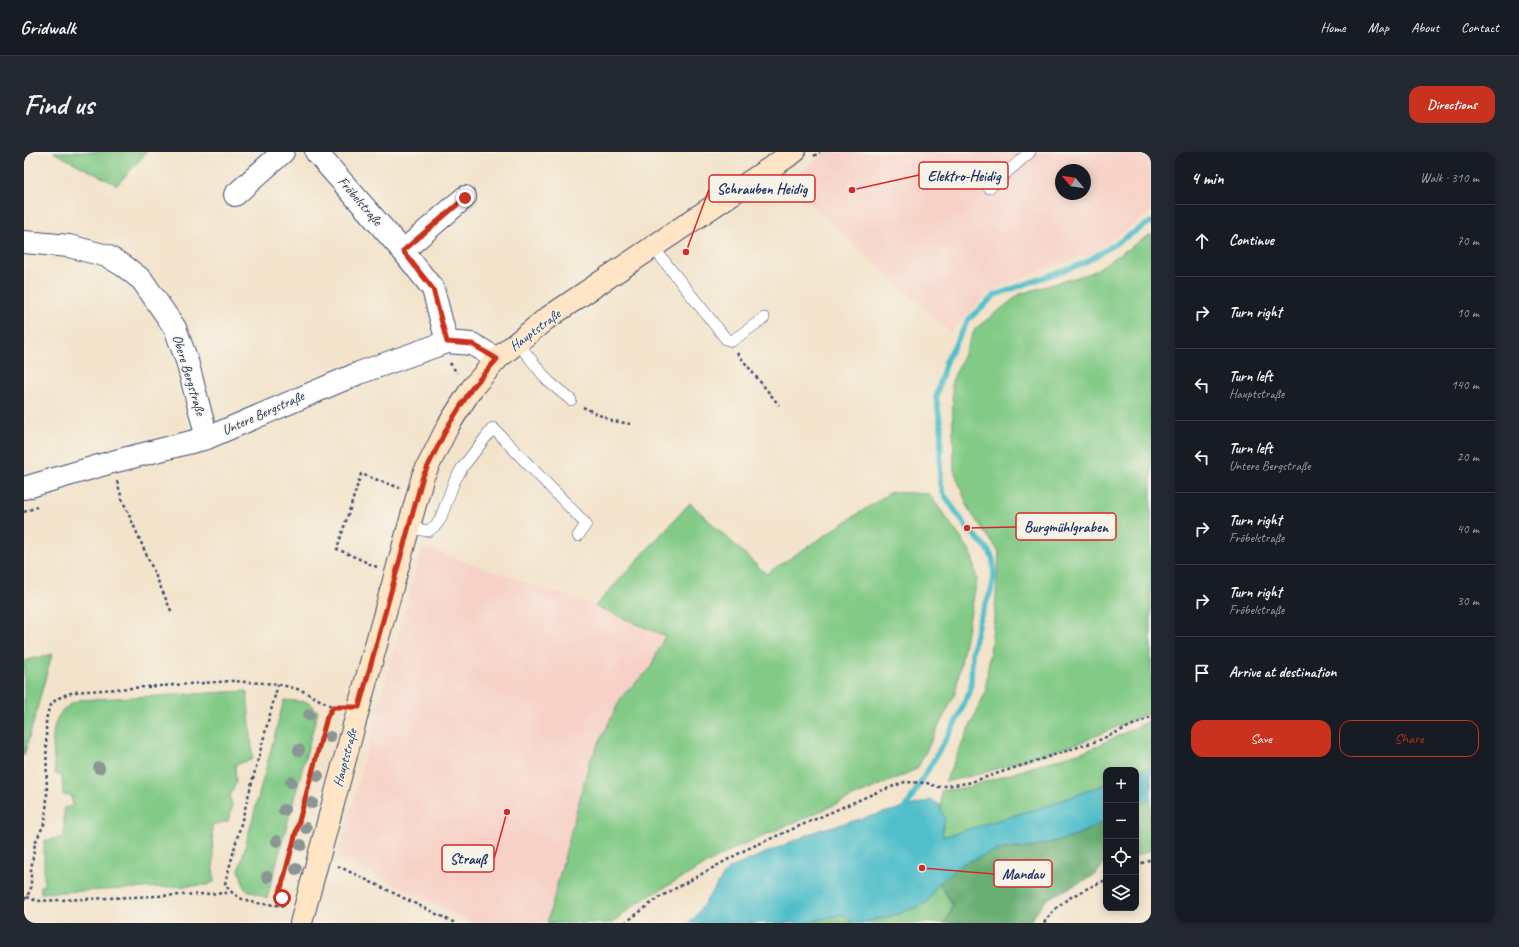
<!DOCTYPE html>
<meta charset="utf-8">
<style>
body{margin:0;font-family:Caveat,sans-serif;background:#242831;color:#f1f3f6}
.controls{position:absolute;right:12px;bottom:12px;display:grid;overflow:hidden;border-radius:8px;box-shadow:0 2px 10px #0003}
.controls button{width:36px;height:36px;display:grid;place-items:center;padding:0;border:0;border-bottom:1px solid #363941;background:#171b24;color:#f1f3f6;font:20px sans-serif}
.compass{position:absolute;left:1031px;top:12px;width:36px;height:36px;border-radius:50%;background:#171b24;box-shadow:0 2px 10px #0003;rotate:299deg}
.stop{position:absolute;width:12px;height:12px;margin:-9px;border:3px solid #c8321e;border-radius:50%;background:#fff}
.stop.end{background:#c8321e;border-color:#fff;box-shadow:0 1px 4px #0008}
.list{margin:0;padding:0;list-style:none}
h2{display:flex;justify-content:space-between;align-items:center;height:52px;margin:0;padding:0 16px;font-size:17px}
h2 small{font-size:13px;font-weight:400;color:#9ea1a6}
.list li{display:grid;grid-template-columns:26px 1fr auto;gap:12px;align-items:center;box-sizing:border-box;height:72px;padding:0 16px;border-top:1px solid #363941}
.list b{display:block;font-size:15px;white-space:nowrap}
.list p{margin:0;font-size:13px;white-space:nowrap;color:#9ea1a6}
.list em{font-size:13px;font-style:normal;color:#9ea1a6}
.actions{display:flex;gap:8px;padding:12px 16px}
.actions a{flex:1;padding:9px 0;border:1px solid #c8321e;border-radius:12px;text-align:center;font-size:14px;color:#c8321e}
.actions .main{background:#c8321e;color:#fff}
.icon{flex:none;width:22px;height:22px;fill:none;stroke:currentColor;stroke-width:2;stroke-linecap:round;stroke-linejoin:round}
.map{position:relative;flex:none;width:1127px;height:771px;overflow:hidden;border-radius:12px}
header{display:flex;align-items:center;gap:24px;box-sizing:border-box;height:56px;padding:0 20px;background:#171b24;border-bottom:1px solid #363941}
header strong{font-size:19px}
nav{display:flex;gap:22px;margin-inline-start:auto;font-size:14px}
.intro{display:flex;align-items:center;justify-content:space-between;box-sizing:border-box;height:96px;padding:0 24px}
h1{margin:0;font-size:28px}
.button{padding:10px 18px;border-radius:12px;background:#c8321e;color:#fff;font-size:14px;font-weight:700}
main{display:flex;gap:24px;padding:0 24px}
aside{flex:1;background:#171b24;border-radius:12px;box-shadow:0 2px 10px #0003}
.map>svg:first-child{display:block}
.built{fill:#f7d1c7;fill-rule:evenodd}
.green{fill:#82ca86;stroke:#4e7c72}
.forest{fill:#69ae73;stroke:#426e68}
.water{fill:#51bfca;stroke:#367794}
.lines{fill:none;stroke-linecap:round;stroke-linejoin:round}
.stream{stroke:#51bfca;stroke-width:5.5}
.service-casing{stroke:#3b4a6e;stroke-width:12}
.minor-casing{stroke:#3b4a6e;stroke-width:24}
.secondary-casing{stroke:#3b4a6e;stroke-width:24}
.path{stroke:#3b4a6e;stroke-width:2.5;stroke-dasharray:3 3;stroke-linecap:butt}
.service{stroke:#fff;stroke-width:11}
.minor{stroke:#fff;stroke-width:22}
.secondary{stroke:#fee5c5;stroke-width:22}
.tree{fill:#8a9594}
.route{stroke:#c8321e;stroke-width:5}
.labels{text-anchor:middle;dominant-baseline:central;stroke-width:3;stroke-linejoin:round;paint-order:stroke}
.street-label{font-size:14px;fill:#1b2f5e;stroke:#f7f3e8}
.leader{fill:none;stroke:#d62828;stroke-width:1.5}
.callout-dot{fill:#d62828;stroke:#f7f3e8;stroke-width:1.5}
.callout{fill:#f7f3e8;stroke:#d62828;stroke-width:1.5}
.callout-label{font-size:15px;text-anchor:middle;font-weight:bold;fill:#1b2f5e}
</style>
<header>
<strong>Gridwalk</strong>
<nav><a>Home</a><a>Map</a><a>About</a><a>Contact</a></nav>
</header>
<div class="intro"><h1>Find us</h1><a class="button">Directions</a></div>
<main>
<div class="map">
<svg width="1127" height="771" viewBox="0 0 1127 771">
<rect width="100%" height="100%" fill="#f7f3e8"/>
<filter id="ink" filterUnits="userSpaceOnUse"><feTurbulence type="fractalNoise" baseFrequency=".025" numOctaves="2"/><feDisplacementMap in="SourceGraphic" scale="8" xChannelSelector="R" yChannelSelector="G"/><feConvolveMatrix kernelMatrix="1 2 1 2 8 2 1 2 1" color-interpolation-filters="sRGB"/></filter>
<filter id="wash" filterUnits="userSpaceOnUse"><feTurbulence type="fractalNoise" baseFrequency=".012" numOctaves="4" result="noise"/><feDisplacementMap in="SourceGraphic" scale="16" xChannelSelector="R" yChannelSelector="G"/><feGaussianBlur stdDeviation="0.9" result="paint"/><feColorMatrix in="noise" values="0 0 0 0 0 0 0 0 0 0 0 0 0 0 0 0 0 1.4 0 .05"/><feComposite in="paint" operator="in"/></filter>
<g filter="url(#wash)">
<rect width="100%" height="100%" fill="#f3e3ca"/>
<g class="built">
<path d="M 802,0 L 1127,0 L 1127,60 L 1067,102 L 1016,119 L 967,139 L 926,180 L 773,40 L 767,28 ZM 1037,18 L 1061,18 L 1061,42 L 1037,42 Z"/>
<path d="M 398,395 L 569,453 L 641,483 L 625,518 L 598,544 L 565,611 L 523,771 L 449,771 L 314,705 Z"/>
</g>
<g class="green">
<path d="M 29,0 L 123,0 L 93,33 Z"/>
<path d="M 1127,82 L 1127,560 L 1058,590 L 959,621 L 921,630 L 961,541 L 971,458 L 975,400 L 945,358 L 930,318 L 928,229 L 951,177 L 996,142 L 1067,121 Z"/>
<path d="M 867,340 L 905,342 L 947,400 L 953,428 L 931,542 L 893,617 L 711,696 L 613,751 L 588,771 L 523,771 L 565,611 L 598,544 L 625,518 L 641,484 L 571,454 L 666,351 L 742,422 Z"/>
<path d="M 28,502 L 0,604 L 0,509 Z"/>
<path d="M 223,539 L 229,607 L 211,613 L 212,631 L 206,644 L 208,655 L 204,669 L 188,673 L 190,730 L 183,733 L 17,741 L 16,734 L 20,733 L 20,689 L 40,685 L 40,656 L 49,654 L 47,643 L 39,643 L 38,623 L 31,622 C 30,591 20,563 55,548 Z"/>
<path d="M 260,548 L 283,550 L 294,559 L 243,746 L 221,737 L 215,718 Z"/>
<path d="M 1127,568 L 1127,615 L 1112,621 L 1112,618 L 1082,618 L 1082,632 L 1028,652 L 919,685 L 918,677 L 921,666 L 917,659 L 917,639 L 944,635 L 1067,597 Z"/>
<path d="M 1127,646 L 1127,698 L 1112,704 L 1112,654 Z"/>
<path d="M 915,731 L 929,753 L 921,771 L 837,771 L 875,762 L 902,751 Z"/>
<path d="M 819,762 L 829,771 L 782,771 Z"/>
</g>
<path class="forest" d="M 1082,669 L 1082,710 L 1071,723 L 1023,747 L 1005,771 L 921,771 L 929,753 L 915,731 L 936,713 L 973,698 L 990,696 L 1005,696 L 1048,685 Z"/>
<g class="water">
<path d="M 1127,615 L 1127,646 L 1112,654 L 1112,621 Z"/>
<path d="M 1082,632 L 1082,669 L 1048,685 L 1005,696 L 990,696 L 973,698 L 938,712 L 915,731 L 902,751 L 875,762 L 837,771 L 829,771 L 819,762 L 782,771 L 665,771 L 671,765 L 704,717 L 795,678 L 908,648 L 917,654 L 917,659 L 921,666 L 918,677 L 919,685 L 1028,652 Z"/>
</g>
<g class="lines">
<path class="stream" d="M 880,659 L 934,566 L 947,535 L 948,501 L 955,468 L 967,439 L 970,425 L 969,407 L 963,396 L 943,376 L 919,341 L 916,327 L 917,275 L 912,245 L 922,209 L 945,167 L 971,143 L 1060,111 L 1127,70"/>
</g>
</g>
<g filter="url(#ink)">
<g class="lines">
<defs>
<g id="service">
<path d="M 965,36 L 1006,0"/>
<path d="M 629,95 L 702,187 L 708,189 L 740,166"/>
<path d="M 493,190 L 524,229 L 547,248"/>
<path d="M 385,376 L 404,379 L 412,373 L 416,368 L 430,330 L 438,316 L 469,276 L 562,372 L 554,384"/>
</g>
<g id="minor">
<path d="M 292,0 L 379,99 L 409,137 L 423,190"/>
<path d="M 211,43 L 259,0"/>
<path d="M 0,90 L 45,94 L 83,104 L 100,114 L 118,128 L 151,176 L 163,209 L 183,286"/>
<path d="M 379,99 L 441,45"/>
<path d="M 0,336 L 88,310 L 183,286 L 335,221 L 423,190 L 448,192 L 473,207"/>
</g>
<path id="secondary" d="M 277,771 L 340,536 L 399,324 L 424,274 L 448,236 L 473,207 L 522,167 L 770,0"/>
</defs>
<use href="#service" class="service-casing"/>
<use href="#minor" class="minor-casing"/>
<use href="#secondary" class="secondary-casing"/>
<g class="path">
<path d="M 790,4 L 796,0"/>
<path d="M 713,201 L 755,253"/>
<path d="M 426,211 L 433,221"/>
<path d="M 559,255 L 588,269 L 607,272"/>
<path d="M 93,329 L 98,347 L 148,461"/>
<path d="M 0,360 L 13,355"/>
<path d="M 353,415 L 313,397 L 337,322 L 376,336"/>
<path d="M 254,532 L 201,732 C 215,754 239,751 262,754"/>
<path d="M 314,714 L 431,771"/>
<path d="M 1112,714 L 1127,707"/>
<path d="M 3,745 L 13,749 L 206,741"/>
<path d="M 0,747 L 3,745 L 7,736 L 7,718 L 11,691 L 21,670 L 23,646 L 22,571 C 24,550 31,546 50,540 L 208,529 L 254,532 L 277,538 L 309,555"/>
<path d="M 262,751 L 258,746 L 256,740 L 303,565 L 310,555"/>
<path d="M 601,771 L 634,746 L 723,697 L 851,641 L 881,630 L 903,631 L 914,635 L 944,631 L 1073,589 L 1127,565"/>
<path d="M 1020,771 C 1034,748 1058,739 1082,728"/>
</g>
<use href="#service" class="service"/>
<use href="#minor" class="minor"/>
<use href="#secondary" class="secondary"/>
</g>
<g class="tree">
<circle cx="285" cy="563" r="6"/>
<circle cx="306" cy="585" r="6"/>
<circle cx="275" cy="598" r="6"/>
<circle cx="75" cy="616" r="6"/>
<circle cx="294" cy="624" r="6"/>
<circle cx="267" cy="630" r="6"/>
<circle cx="288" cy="651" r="6"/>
<circle cx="260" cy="658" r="6"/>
<circle cx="282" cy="676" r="6"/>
<circle cx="253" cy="689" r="6"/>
<circle cx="277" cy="693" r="6"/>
<circle cx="272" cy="717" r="6"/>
<circle cx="243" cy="725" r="6"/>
</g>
</g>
<g class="lines" filter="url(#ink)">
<path class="route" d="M 258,746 L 256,740 L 303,565 L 309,555 L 335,555 L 399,324 L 424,274 L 448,236 L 473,207 L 448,192 L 423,190 L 409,137 L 379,99 L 441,46"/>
</g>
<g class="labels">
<g class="street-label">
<text transform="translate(336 49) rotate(49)">Fröbelstraße</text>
<text transform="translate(511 178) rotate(-37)">Hauptstraße</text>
<text transform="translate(165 223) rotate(73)">Obere Bergstraße</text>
<text transform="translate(239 261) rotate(-24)">Untere Bergstraße</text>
<text transform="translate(321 606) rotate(-75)">Hauptstraße</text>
</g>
</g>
<path class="leader" d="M828 38L895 23M662 100L685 37M943 376L992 375M483 660L470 707M898 716L970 722"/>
<g class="callout-dot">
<circle cx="828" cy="38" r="4"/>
<circle cx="662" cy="100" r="4"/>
<circle cx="943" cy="376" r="4"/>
<circle cx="483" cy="660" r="4"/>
<circle cx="898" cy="716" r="4"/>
</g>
<g class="callout">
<rect x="895" y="10" width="89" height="27" rx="4"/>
<rect x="685" y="23" width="106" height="27" rx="4"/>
<rect x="992" y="361" width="100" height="27" rx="4"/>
<rect x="418" y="693" width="52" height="27" rx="4"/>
<rect x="970" y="708" width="58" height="27" rx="4"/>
</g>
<g class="callout-label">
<text x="940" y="29">Elektro-Heidig</text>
<text x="738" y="42">Schrauben Heidig</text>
<text x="1042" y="380">Burgmühlgraben</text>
<text x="444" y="712">Strauß</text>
<text x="999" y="727">Mandau</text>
</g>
</svg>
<div class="controls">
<button>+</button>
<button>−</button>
<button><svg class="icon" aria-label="locate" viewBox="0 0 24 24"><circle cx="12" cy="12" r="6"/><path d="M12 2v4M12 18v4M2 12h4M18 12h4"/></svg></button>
<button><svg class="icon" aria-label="layers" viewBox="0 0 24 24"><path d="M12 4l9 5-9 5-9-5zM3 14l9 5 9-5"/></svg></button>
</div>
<svg class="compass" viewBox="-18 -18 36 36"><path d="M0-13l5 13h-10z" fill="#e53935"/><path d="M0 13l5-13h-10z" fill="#9ea1a6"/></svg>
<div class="stop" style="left:258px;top:746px"></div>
<div class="stop end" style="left:441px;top:46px"></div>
</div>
<aside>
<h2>4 min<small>Walk · 310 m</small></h2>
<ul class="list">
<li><svg class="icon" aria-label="ahead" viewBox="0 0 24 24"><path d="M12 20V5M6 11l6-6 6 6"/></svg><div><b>Continue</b></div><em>70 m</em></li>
<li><svg class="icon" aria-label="right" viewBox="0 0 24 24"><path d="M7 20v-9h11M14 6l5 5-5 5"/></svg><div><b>Turn right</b></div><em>10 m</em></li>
<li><svg class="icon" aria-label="left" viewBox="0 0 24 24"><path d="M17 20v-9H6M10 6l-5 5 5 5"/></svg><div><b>Turn left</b><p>Hauptstraße</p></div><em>140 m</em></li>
<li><svg class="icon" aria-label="left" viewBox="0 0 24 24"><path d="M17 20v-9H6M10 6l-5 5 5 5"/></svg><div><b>Turn left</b><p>Untere Bergstraße</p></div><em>20 m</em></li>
<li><svg class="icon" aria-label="right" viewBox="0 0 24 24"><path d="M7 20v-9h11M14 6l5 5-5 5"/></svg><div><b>Turn right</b><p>Fröbelstraße</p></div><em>40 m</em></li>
<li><svg class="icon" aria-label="right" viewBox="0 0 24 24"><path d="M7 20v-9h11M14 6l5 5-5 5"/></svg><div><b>Turn right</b><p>Fröbelstraße</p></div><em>30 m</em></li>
<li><svg class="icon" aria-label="arrive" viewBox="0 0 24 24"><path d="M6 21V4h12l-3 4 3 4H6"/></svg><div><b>Arrive at destination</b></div></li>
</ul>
<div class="actions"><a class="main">Save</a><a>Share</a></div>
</aside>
</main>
